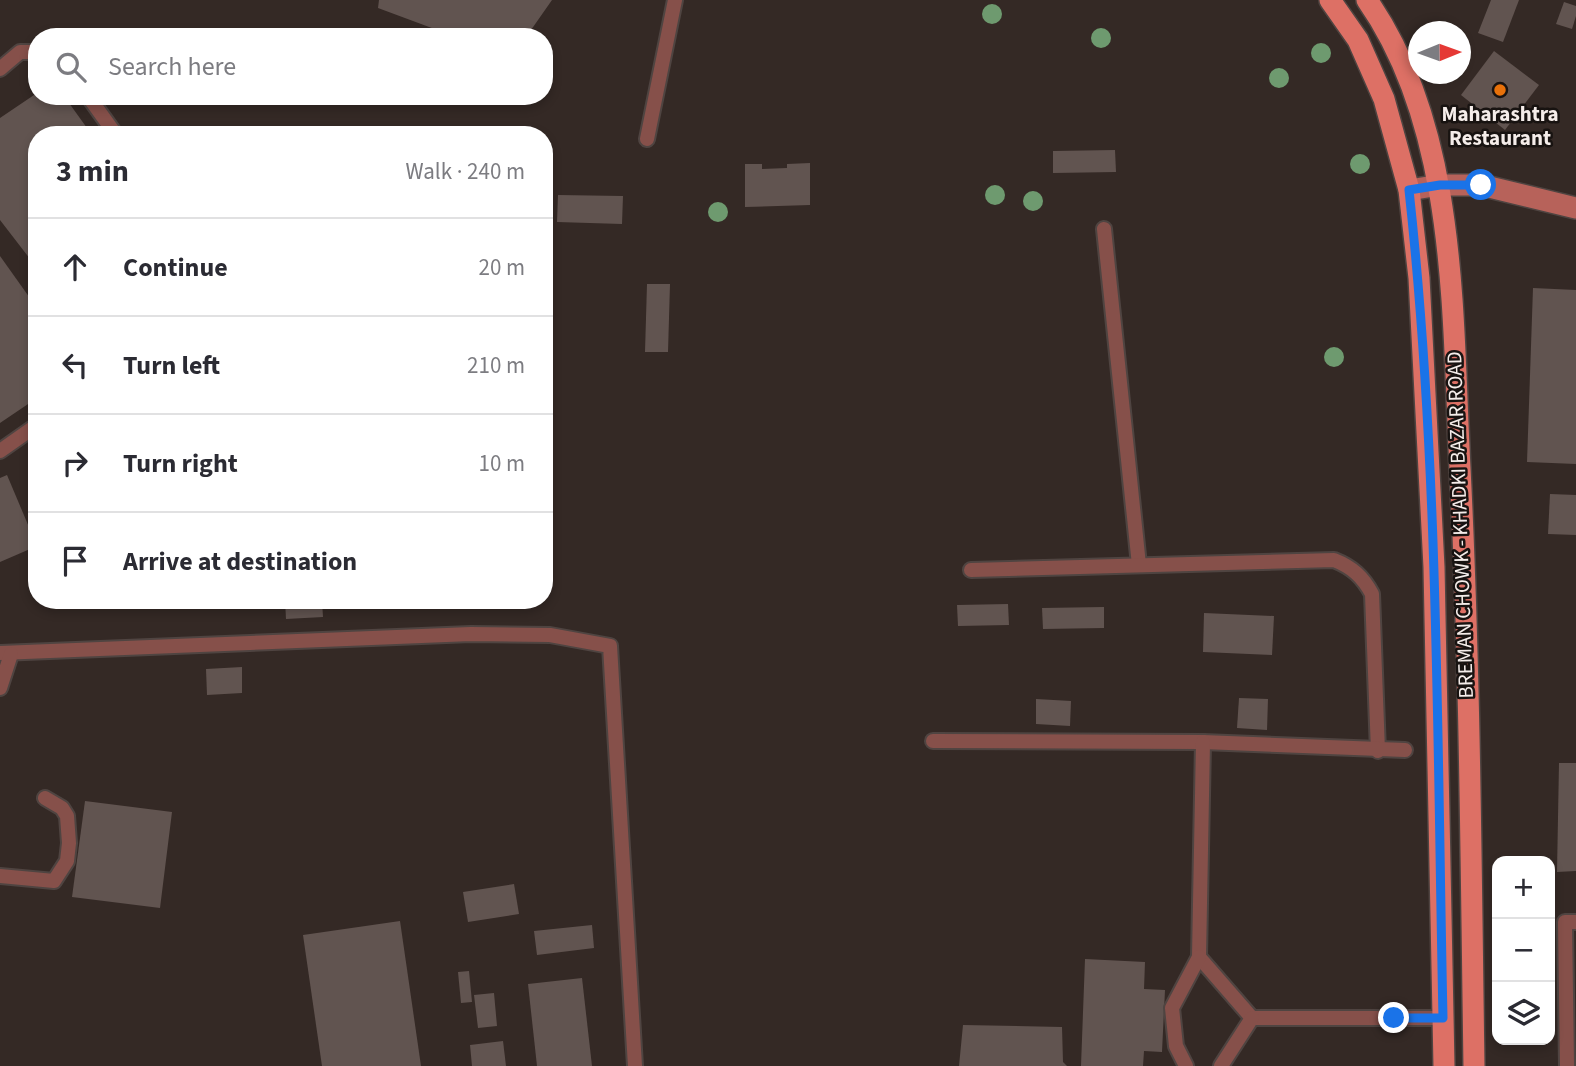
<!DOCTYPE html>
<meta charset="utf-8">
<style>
body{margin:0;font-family:"Source Sans 3",sans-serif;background:#f7f7f7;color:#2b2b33}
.controls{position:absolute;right:21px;bottom:21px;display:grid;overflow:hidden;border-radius:14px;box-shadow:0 4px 10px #0003}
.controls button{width:63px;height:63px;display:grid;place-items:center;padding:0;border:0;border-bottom:2px solid #e1e1e2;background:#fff;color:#2b2b33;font:35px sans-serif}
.compass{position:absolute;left:1408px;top:21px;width:63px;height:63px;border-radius:50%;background:#fff;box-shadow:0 4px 10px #0003;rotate:89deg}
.stop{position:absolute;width:21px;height:21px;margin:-16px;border:5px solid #1a73e8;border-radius:50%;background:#fff}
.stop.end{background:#1a73e8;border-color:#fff;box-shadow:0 2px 7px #0008}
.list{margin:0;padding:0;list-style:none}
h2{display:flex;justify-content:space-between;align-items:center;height:91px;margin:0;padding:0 28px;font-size:30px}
h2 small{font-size:23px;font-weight:400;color:#7c7c81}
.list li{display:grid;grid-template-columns:46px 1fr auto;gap:21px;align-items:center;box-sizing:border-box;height:98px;padding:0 28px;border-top:2px solid #e1e1e2}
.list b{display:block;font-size:26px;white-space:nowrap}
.list em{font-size:23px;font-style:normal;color:#7c7c81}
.icon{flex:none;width:38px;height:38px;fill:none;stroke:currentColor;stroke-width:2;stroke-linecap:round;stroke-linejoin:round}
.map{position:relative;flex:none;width:1576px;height:1066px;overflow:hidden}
.search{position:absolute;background:#fff;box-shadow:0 4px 10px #0003;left:28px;top:28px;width:525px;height:77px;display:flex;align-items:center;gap:18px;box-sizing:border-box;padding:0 24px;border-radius:28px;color:#7c7c81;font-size:26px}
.panel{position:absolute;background:#fff;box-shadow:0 4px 10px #0003;left:28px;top:126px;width:525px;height:483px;border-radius:28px}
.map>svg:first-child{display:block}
.building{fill:#615450}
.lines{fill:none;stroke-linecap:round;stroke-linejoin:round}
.lane-casing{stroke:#4f4441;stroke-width:18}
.secondary-casing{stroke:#4f4441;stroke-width:24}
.primary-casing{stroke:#4f4441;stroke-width:24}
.lane{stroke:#86504a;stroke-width:14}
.secondary{stroke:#b7625a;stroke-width:21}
.primary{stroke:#dd7065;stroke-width:21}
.tree{fill:#6e9a6f}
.route{stroke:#1a73e8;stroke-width:9}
.food-dot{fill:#e8710a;stroke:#181311;stroke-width:2.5}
.labels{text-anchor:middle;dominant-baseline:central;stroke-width:5;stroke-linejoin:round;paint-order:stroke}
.poi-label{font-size:21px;font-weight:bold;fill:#f5edea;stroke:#181311}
.street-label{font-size:21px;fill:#f5edea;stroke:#181311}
</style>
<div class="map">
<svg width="1576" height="1066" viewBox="0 0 1576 1066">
<rect width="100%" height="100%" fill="#342925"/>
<g class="building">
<path d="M 379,0 L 552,0 L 531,30 L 513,32 L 510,37 L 456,37 L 378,8 Z"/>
<path d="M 1491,0 L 1519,0 L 1503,42 L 1478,33 Z"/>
<path d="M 1564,2 L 1576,6 L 1576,16 L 1572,29 L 1556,24 Z"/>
<path d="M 1494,51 L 1539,85 L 1505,130 L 1461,95 Z"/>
<path d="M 37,93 L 37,96 L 64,96 L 92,135 L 37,135 L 37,268 L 0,220 L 0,118 Z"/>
<path d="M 1115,150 L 1116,172 L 1053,173 L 1053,151 Z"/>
<path d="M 810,163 L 810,205 L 745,207 L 745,164 L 762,164 L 762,169 L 787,168 L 787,164 Z"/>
<path d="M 558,195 L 623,196 L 622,224 L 557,222 Z"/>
<path d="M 0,256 L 37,308 L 37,398 L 0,423 Z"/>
<path d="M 647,284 L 670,284 L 668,352 L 645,352 Z"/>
<path d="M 1533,288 L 1576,290 L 1576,464 L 1527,462 Z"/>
<path d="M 7,475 L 37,546 L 0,562 L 0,478 Z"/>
<path d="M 1550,494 L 1576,495 L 1576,535 L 1548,534 Z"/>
<path d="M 285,600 L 322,600 L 323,617 L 286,619 Z"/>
<path d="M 1008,604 L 1009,625 L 958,626 L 957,605 Z"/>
<path d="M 1104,607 L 1104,628 L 1043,629 L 1042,608 Z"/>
<path d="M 1204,613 L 1274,616 L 1272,655 L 1203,652 Z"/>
<path d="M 242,667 L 242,693 L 207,695 L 206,669 Z"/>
<path d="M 1239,698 L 1268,699 L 1267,730 L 1237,728 Z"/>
<path d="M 1036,699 L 1071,701 L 1070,726 L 1036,724 Z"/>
<path d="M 1559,763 L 1576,763 L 1576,871 L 1557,872 Z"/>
<path d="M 85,801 L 172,812 L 160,908 L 72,897 Z"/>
<path d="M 514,884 L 519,914 L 468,922 L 463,892 Z"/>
<path d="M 400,921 L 421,1066 L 322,1066 L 303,935 Z"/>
<path d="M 592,925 L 594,948 L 537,955 L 534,931 Z"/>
<path d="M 1085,959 L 1145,962 L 1144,989 L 1165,990 L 1162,1052 L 1144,1051 L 1143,1066 L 1081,1066 Z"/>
<path d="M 469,971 L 472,1002 L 461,1003 L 458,972 Z"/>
<path d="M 582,978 L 592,1066 L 537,1066 L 528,984 Z"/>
<path d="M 494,993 L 497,1026 L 478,1028 L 474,995 Z"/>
<path d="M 963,1025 L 1062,1027 L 1063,1062 L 1067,1066 L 959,1066 Z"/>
<path d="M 503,1041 L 506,1066 L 472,1066 L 470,1045 Z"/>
</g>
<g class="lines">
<defs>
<g id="lane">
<path d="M 0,69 L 20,52 L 37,52"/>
<path d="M 88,96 L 116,135"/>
<path d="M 647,139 L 675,0"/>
<path d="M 1104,229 L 1139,565"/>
<path d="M 0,451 L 37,425"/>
<path d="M 971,570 L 1334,560 C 1352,567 1363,577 1372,594 L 1378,751"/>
<path d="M 0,653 L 471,634 L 550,635 L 610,646 L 635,1066"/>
<path d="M 0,688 L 11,654"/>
<path d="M 933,741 L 1203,742 L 1405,750"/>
<path d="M 1203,742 L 1199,957 L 1252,1018 L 1443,1018"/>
<path d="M 0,876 L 54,881 L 67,861 L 69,843 L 67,816 L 62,808 L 45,798"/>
<path d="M 1186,1066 L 1176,1046 L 1172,1008 L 1199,957"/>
<path d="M 1221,1066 L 1252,1018"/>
<path d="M 1567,1066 L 1565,922 L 1576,922"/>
</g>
<path id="secondary" d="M 1409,190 L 1440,185 L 1481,185 L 1576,208"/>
<g id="primary">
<path d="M 1330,0 L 1358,40 L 1384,99 L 1409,190 L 1419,278 L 1434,567 L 1444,1066"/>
<path d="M 1367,0 C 1458,130 1452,315 1460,468 C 1470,667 1471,867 1474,1066"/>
</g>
</defs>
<use href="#lane" class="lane-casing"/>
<use href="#secondary" class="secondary-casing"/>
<use href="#primary" class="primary-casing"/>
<use href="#lane" class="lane"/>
<use href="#secondary" class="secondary"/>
<use href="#primary" class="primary"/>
</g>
<g class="tree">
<circle cx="992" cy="14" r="10"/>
<circle cx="1101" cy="38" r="10"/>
<circle cx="1321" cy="53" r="10"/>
<circle cx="1279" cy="78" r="10"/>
<circle cx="1360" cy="164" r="10"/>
<circle cx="995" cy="195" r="10"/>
<circle cx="1033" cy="201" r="10"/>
<circle cx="718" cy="212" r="10"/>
<circle cx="1334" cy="357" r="10"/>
</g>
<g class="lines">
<path class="route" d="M 1394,1018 L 1443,1018 C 1437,742 1439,465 1409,190 L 1440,185 L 1481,185"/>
</g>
<circle class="food-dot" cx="1500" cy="90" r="7"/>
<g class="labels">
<g class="poi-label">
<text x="1500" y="114">Maharashtra<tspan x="1500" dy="24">Restaurant</tspan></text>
</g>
<g class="street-label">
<text transform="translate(1460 525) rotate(-92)">BREMAN CHOWK - KHADKI BAZAR ROAD</text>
</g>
</g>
</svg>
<div class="controls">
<button>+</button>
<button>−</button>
<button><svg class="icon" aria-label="layers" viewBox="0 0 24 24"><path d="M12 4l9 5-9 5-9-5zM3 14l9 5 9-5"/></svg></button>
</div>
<svg class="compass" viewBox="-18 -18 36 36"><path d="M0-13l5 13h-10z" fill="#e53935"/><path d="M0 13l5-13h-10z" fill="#7c7c81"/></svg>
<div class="stop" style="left:1481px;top:185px"></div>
<div class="stop end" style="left:1394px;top:1018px"></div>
<div class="search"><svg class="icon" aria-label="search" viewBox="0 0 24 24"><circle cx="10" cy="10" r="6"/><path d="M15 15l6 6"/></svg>Search here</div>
<section class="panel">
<h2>3 min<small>Walk · 240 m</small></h2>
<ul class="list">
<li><svg class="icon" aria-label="ahead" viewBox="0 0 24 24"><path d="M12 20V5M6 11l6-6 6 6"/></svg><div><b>Continue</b></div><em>20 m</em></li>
<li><svg class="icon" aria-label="left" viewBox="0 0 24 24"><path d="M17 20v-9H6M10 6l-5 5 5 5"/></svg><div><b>Turn left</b></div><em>210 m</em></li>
<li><svg class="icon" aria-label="right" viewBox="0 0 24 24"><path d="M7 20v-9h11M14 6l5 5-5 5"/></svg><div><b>Turn right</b></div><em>10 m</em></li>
<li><svg class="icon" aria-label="arrive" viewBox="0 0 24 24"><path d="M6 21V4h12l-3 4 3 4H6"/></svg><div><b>Arrive at destination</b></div></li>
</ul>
</section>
</div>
